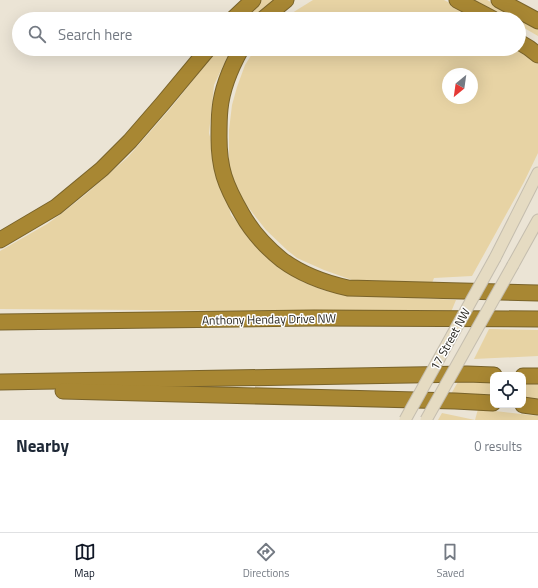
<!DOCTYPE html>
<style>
body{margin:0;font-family:"Titillium Web",sans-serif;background:#f6f6f7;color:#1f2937}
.controls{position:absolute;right:12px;bottom:12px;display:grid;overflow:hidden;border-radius:8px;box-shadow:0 4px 16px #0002}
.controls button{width:36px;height:36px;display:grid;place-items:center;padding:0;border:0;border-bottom:1px solid #e0e1e3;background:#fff;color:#1f2937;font:20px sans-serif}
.compass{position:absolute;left:442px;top:68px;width:36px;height:36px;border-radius:50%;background:#fff;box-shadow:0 4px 16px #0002;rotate:209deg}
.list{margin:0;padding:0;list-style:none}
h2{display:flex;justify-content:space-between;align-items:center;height:52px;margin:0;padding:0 16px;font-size:17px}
h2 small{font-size:13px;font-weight:400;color:#747a83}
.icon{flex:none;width:22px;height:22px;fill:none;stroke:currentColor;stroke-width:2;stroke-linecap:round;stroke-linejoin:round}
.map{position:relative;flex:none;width:538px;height:420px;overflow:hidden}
.search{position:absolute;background:#fff;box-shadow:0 4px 16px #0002;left:12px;right:12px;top:12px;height:44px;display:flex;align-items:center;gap:10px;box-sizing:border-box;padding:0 14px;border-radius:22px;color:#747a83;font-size:15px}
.sheet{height:112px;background:#fff}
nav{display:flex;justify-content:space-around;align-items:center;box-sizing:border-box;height:56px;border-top:1px solid #e0e1e3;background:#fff;font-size:11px;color:#747a83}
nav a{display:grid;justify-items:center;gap:2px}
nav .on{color:#111827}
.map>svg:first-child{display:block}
.green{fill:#e7d3a4;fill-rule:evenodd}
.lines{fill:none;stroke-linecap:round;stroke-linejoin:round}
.secondary-casing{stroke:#c4bdae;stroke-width:13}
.highway-casing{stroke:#79632a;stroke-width:17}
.secondary{stroke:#e5dbc2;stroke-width:11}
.highway{stroke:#a88733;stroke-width:15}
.secondary-bridge-casing{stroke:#c4bdae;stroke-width:13;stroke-linecap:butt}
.secondary-bridge{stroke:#e5dbc2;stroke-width:11}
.labels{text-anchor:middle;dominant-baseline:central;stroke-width:3;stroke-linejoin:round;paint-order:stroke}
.street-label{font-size:12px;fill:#211f19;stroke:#fff}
</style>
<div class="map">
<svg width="538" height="420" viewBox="0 0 538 420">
<rect width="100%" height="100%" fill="#ebe4d5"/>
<g class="green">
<path d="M 262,0 L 277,0 L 254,19 L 243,19 Z"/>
<path d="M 313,0 L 444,0 L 465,11 L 476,19 L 284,19 L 292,13 Z"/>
<path d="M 475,0 L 487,0 L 538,28 L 538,36 L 519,25 L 519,19 L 509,19 Z"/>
<path d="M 218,49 L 231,49 L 214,85 L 209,133 L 231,215 L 271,261 L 303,282 L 326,291 L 357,296 L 440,299 L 456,300 L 451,312 L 0,309 L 0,251 L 47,224 L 61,214 L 85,195 L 128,157 L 170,109 Z"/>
<path d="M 255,49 L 519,49 L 531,54 L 538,64 L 538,153 L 524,182 L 472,276 L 434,278 L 432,283 L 352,280 L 324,270 L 297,258 L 287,250 L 266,230 L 248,207 L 237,190 L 232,178 L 229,169 L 229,130 L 232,105 L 237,87 L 245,65 ZM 448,74 L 472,74 L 472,98 L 448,98 Z"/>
<path d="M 489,329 L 538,330 L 538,356 L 474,359 Z"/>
<path d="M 459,380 L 493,382 L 493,396 L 451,394 Z"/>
<path d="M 523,383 L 538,383 L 538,400 L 523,397 Z"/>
<path d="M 478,409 L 538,416 L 538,420 L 438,420 L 442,413 L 475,420 Z"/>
</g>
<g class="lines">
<defs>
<g id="secondary">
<path d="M 495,258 L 538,173"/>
<path d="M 513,265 L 538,220"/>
</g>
<g id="highway">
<path d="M 457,0 L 493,19"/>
<path d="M 499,0 L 538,21"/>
<path d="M 233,19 L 253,0"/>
<path d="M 263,19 L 286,0"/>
<path d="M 519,42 L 529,48 L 538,55"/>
<path d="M 241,49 C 231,67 222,88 220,109 C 219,118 219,127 219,137 C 219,150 220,163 224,176 C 228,189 235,202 242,214 C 252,232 266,247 282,260 C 301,274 325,283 348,288 L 538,293"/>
<path d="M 0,240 L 56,207 L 102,169 L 130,141 L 163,103 L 208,49"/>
<path d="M 0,322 L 314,318 L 538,319"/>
<path d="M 523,376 L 538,376"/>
<path d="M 0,382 L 467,374 L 494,375"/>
<path d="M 63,391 L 455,401 L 493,403"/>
<path d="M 523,405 L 538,407"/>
</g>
</defs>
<use href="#secondary" class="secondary-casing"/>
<use href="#highway" class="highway-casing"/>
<use href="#secondary" class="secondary"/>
<use href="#highway" class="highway"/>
<defs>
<g id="secondary-bridge">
<path d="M 405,420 L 495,258"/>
<path d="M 426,420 L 513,265"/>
</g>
</defs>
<use href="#secondary-bridge" class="secondary-bridge-casing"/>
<use href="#secondary-bridge" class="secondary-bridge"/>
</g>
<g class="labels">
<g class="street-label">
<text transform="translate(269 319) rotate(-1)">Anthony Henday Drive NW</text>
<text transform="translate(450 339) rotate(-61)">17 Street NW</text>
</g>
</g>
</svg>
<div class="controls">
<button><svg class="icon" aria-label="locate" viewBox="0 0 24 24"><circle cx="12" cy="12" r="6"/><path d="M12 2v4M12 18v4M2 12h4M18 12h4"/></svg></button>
</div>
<svg class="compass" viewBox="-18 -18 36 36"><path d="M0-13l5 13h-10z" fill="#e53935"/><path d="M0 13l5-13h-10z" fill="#747a83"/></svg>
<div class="search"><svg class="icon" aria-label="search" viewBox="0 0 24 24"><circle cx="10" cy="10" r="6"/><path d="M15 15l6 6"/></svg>Search here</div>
</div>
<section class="sheet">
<h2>Nearby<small>0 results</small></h2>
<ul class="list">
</ul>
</section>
<nav>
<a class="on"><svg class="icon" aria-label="map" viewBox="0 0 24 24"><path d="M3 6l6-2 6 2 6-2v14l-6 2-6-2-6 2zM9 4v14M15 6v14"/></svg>Map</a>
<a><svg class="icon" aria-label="directions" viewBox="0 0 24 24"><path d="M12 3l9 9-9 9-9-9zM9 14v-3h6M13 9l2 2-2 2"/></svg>Directions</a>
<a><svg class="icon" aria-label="saved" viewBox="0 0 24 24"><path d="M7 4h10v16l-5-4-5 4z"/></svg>Saved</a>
</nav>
